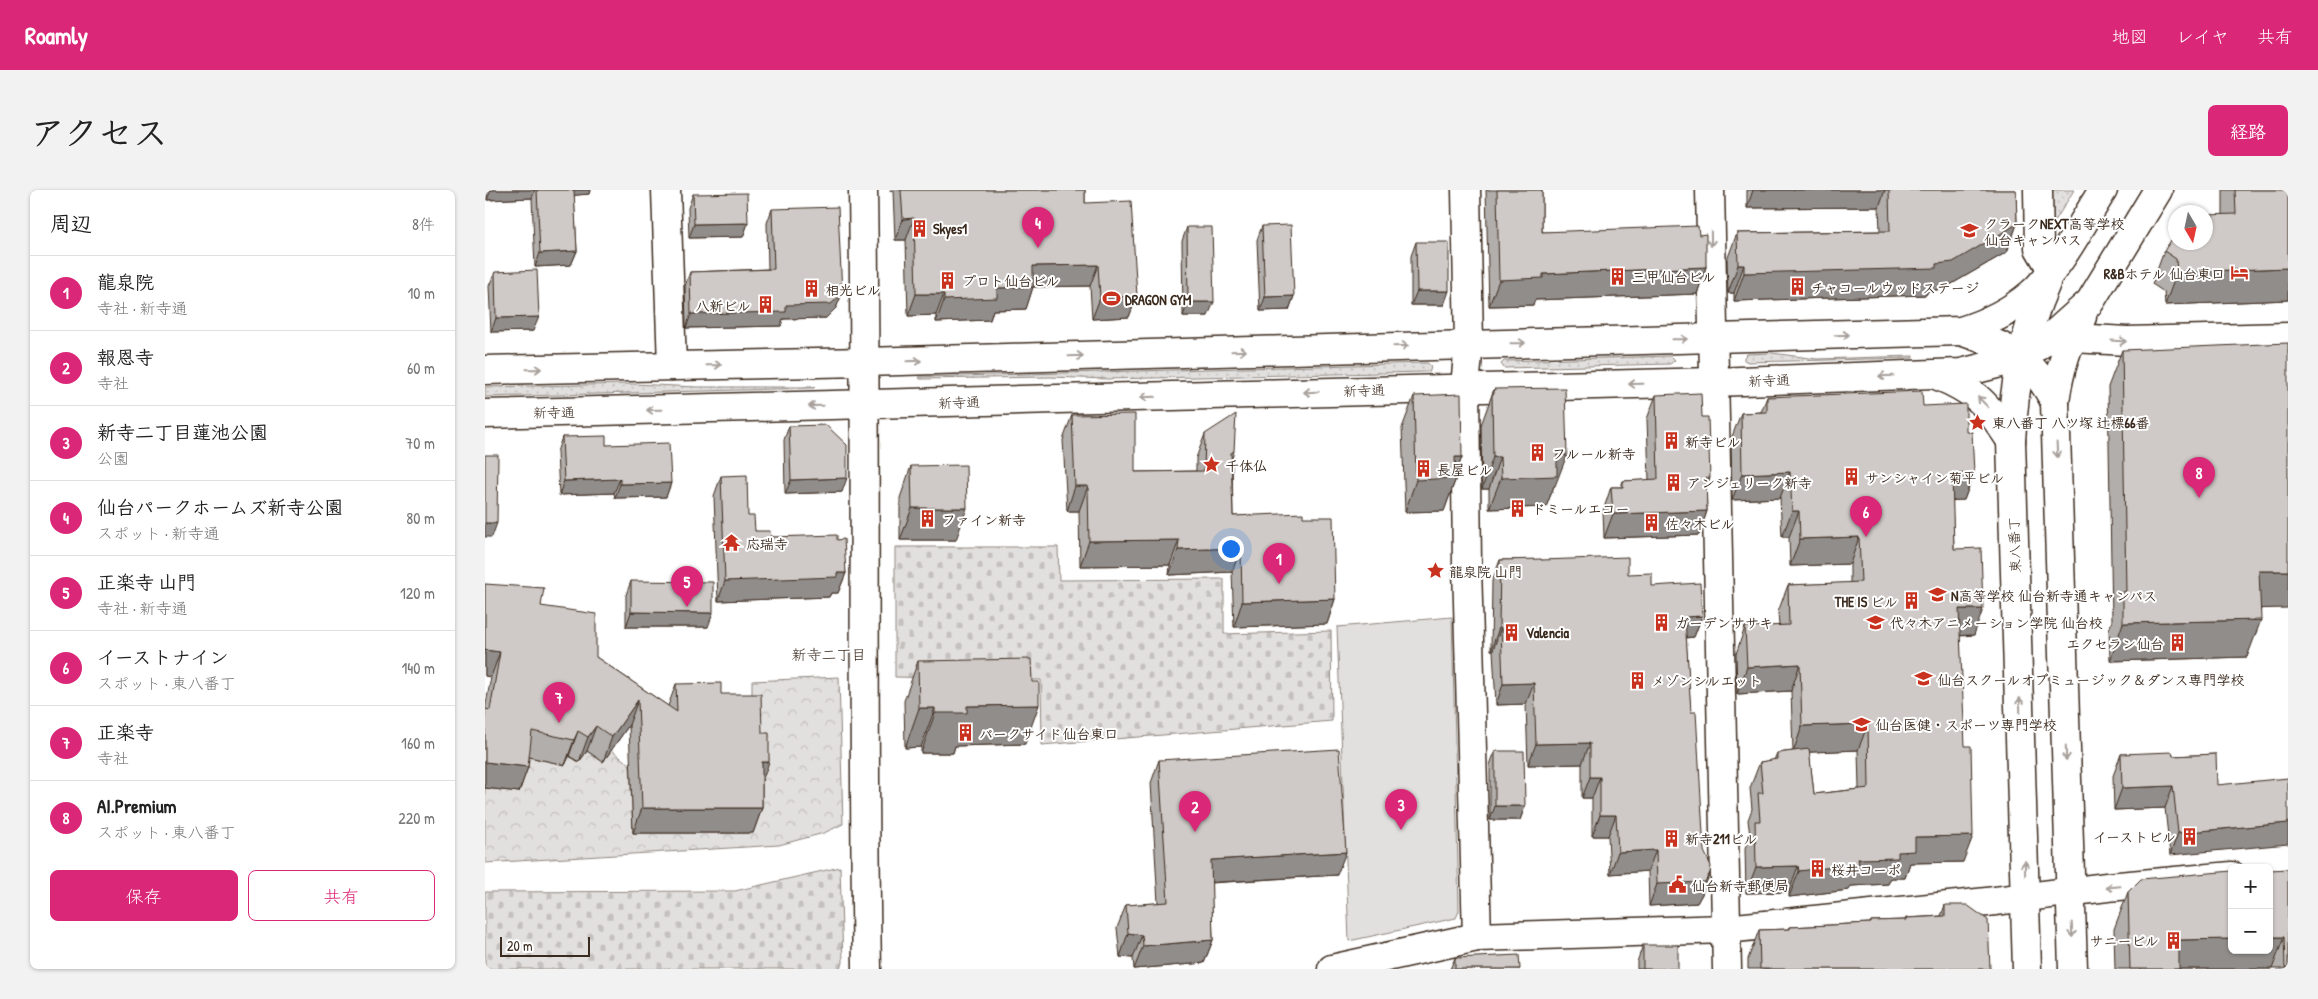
<!DOCTYPE html>
<html lang="ja">
<meta charset="utf-8">
<style>
body{margin:0;font-family:"Patrick Hand","Klee One",sans-serif;background:#f2f2f2;color:#222}
.controls{position:absolute;right:15px;bottom:15px;display:grid;overflow:hidden;border-radius:8px;box-shadow:0 1px 4px #0004}
.controls button{width:45px;height:45px;display:grid;place-items:center;padding:0;border:0;border-bottom:1px solid #e0e0e0;background:#fff;color:#222;font:25px sans-serif}
.compass{position:absolute;left:1683px;top:15px;width:45px;height:45px;border-radius:50%;background:#fff;box-shadow:0 1px 4px #0004;rotate:171deg}
.scale{position:absolute;left:15px;bottom:12px;width:90px;box-sizing:border-box;padding-left:5px;border:2px solid #3b2a1e;border-top:0;font-size:14px;line-height:18px;white-space:nowrap;color:#3b2a1e;-webkit-text-stroke:4px #fff;paint-order:stroke}
.you{position:absolute;left:745px;top:358px;width:18px;height:18px;margin:-12px;border:4px solid #fff;border-radius:50%;background:#1a73e8;box-shadow:0 0 0 8px #1a73e833}
.badge{display:grid;place-items:center;width:32px;height:32px;border-radius:50%;background:#db2777;color:#fff;font-size:16px;font-weight:700}
.pin{position:absolute;translate:-50% -41px;filter:drop-shadow(0 1px 2px #0008)}
.pin::after{content:'';position:absolute;top:26px;width:18px;height:15px;background:inherit;clip-path:polygon(0 0,100% 0,50% 100%)}
.list{margin:0;padding:0;list-style:none}
h2{display:flex;justify-content:space-between;align-items:center;height:65px;margin:0;padding:0 20px;font-size:21px}
h2 small{font-size:16px;font-weight:400;color:#767676}
.list li{display:grid;grid-template-columns:32px 1fr auto;gap:15px;align-items:center;box-sizing:border-box;height:75px;padding:0 20px;border-top:1px solid #e0e0e0}
.list b{display:block;font-size:19px;white-space:nowrap}
.list p{margin:0;font-size:16px;white-space:nowrap;color:#767676}
.list em{font-size:16px;font-style:normal;color:#767676}
.actions{display:flex;gap:10px;padding:15px 20px}
.actions a{flex:1;padding:11px 0;border:1px solid #db2777;border-radius:8px;text-align:center;font-size:18px;color:#db2777}
.actions .main{background:#db2777;color:#fff}
.map{position:relative;flex:none;width:1803px;height:779px;overflow:hidden;border-radius:8px}
header{display:flex;align-items:center;gap:30px;box-sizing:border-box;height:70px;padding:0 25px;background:#db2777;color:#fff}
header strong{font-size:24px}
nav{display:flex;gap:28px;margin-inline-start:auto;font-size:18px}
.intro{display:flex;align-items:center;justify-content:space-between;box-sizing:border-box;height:120px;padding:0 30px}
h1{margin:0;font-size:35px}
.button{padding:12px 22px;border-radius:8px;background:#db2777;color:#fff;font-size:18px;font-weight:700}
main{display:flex;gap:30px;padding:0 30px}
aside{flex:1;background:#fff;border-radius:8px;box-shadow:0 1px 4px #0004}
.map>svg:first-child{display:block}
.grass{fill:url(#grass-dots);stroke:#8e857e}
.forest{fill:url(#forest-crowns);stroke:#8e857e}
.cemetery{fill:url(#cemetery-stones);stroke:#8e857e}
.park{fill:#e2e0de;stroke:#8e857e}
.lines{fill:none;stroke-linecap:round;stroke-linejoin:round}
.minor-casing{stroke:#3b2a1e;stroke-width:31}
.minor{stroke:#fff;stroke-width:28}
.wall{fill:#b2aeab;stroke:#3b2a1e;fill-rule:evenodd}
.shaded-wall{fill:#918d8b;stroke:#3b2a1e}
.building{fill:#cfcac7;stroke:#3b2a1e}
.oneway{stroke:#a79f9a}
.labels{text-anchor:middle;dominant-baseline:central;stroke-width:4;stroke-linejoin:round;paint-order:stroke}
.poi-label{font-size:14px;font-weight:bold;fill:#3b2a1e;stroke:#fff;text-anchor:start}
.street-label{font-size:14px;fill:#3b2a1e;stroke:#fff}
.neighbourhood-label{font-size:15px;fill:#3b2a1e;stroke:#fff}
</style>
<header>
<strong>Roamly</strong>
<nav><a>地図</a><a>レイヤ</a><a>共有</a></nav>
</header>
<div class="intro"><h1>アクセス</h1><a class="button">経路</a></div>
<main>
<aside>
<h2>周辺<small>8件</small></h2>
<ul class="list">
<li><span class="badge">1</span><div><b>龍泉院</b><p>寺社 · 新寺通</p></div><em>10 m</em></li>
<li><span class="badge">2</span><div><b>報恩寺</b><p>寺社</p></div><em>60 m</em></li>
<li><span class="badge">3</span><div><b>新寺二丁目蓮池公園</b><p>公園</p></div><em>70 m</em></li>
<li><span class="badge">4</span><div><b>仙台パークホームズ新寺公園</b><p>スポット · 新寺通</p></div><em>80 m</em></li>
<li><span class="badge">5</span><div><b>正楽寺 山門</b><p>寺社 · 新寺通</p></div><em>120 m</em></li>
<li><span class="badge">6</span><div><b>イーストナイン</b><p>スポット · 東八番丁</p></div><em>140 m</em></li>
<li><span class="badge">7</span><div><b>正楽寺</b><p>寺社</p></div><em>160 m</em></li>
<li><span class="badge">8</span><div><b>AI.Premium</b><p>スポット · 東八番丁</p></div><em>220 m</em></li>
</ul>
<div class="actions"><a class="main">保存</a><a>共有</a></div>
</aside>
<div class="map">
<svg width="1803" height="779" viewBox="0 0 1803 779">
<defs>
<pattern id="grass-dots" width="8" height="8" patternUnits="userSpaceOnUse" patternTransform="scale(1.25)"><rect width="8" height="8" fill="#e2e0de"/><path d="M2 2h.1M6 6h.1" fill="none" stroke="#c3c0be" stroke-width="1.8" stroke-linecap="round"/></pattern>
<pattern id="forest-crowns" width="20" height="18" patternUnits="userSpaceOnUse" patternTransform="scale(1.25)"><rect width="20" height="18" fill="#e2e0de"/><path d="M2 6a3 3 0 1 1 6 0M12 15a3 3 0 1 1 6 0" fill="none" stroke="#c3c0be"/></pattern>
<pattern id="cemetery-stones" width="16" height="16" patternUnits="userSpaceOnUse" patternTransform="scale(1.25)"><rect width="16" height="16" fill="#e2e0de"/><path d="M2 7V4a2 2 0 0 1 4 0v3zM10 15v-3a2 2 0 0 1 4 0v3z" fill="#c3c0be"/></pattern>
</defs>
<rect width="100%" height="100%" fill="#fff"/>
<filter id="ink" filterUnits="userSpaceOnUse"><feTurbulence type="fractalNoise" baseFrequency=".02" numOctaves="2"/><feDisplacementMap in="SourceGraphic" scale="10" xChannelSelector="R" yChannelSelector="G"/><feConvolveMatrix kernelMatrix="1 2 1 2 8 2 1 2 1" color-interpolation-filters="sRGB"/></filter>
<g filter="url(#ink)">
<g class="grass">
<path d="M 1561,0 L 1589,0 L 1570,31 L 1562,28 Z"/>
<path d="M 1287,163 L 1332,169 L 1428,166 L 1428,168 L 1263,172 L 1259,170 L 1259,167 L 1262,164 Z"/>
<path d="M 1186,166 L 1190,170 L 1185,174 L 1019,178 L 1016,174 L 1019,171 Z"/>
<path d="M 942,173 L 946,176 L 945,181 L 942,182 L 623,189 L 565,187 L 435,189 L 434,187 Z"/>
<path d="M 148,194 L 212,197 L 330,197 L 329,198 L 0,207 L 0,197 Z"/>
</g>
<path class="forest" d="M 354,487 L 358,634 L 339,643 L 294,655 L 0,673 L 0,598 L 38,566 L 80,575 L 84,566 L 94,571 L 102,561 L 118,572 L 126,560 L 145,575 L 148,643 L 267,529 L 267,491 Z"/>
<g class="cemetery">
<path d="M 410,357 L 573,357 L 574,390 L 739,389 L 739,444 L 846,441 L 847,531 L 557,555 L 556,490 L 410,487 Z"/>
<path d="M 355,677 L 358,773 L 354,779 L 0,779 L 0,702 L 250,701 Z"/>
</g>
<path class="park" d="M 967,427 L 974,721 L 971,728 L 864,751 L 852,437 Z"/>
<g class="lines">
<defs>
<g id="minor">
<path d="M 181,0 L 187,176"/>
<path d="M 378,0 C 382,260 377,519 382,779"/>
<path d="M 981,0 L 984,154 L 980,197 L 982,375 L 992,747"/>
<path d="M 1225,0 L 1242,779"/>
<path d="M 1553,0 L 1554,58 L 1567,80"/>
<path d="M 1476,141 C 1523,157 1546,166 1570,212"/>
<path d="M 1570,147 L 1642,151 L 1803,147"/>
<path d="M 0,180 L 380,172 L 1476,141 C 1502,133 1525,122 1546,104 C 1572,82 1599,30 1618,0"/>
<path d="M 1451,185 C 1493,202 1502,214 1526,251"/>
<path d="M 0,224 L 1229,192 L 1476,183 L 1536,168 L 1567,146 L 1605,112 L 1673,0"/>
<path d="M 847,779 L 992,747 L 1241,739 L 1502,712 L 1622,697 L 1747,686"/>
<path d="M 1542,779 L 1526,251 C 1529,195 1538,145 1561,93"/>
<path d="M 1588,779 L 1570,212 C 1574,181 1582,154 1597,127"/>
</g>
</defs>
<use href="#minor" class="minor-casing"/>
<use href="#minor" class="minor"/>
</g>
<g class="wall">
<path d="M 2,0 L 105,0 L 104,4 L 89,5 L 92,61 L 86,75 L 50,77 L 47,8 L 2,10 Z"/>
<path d="M 405,0 L 600,0 L 600,13 L 652,106 L 644,127 L 607,129 L 605,96 L 548,97 L 541,119 L 508,120 L 505,130 L 451,132 L 451,125 L 423,126 L 421,50 L 410,50 L 408,1 L 405,1 Z"/>
<path d="M 1001,0 L 1057,0 L 1057,42 L 1214,45 L 1221,77 L 1212,104 L 1050,110 L 1048,115 L 1004,116 Z"/>
<path d="M 1262,0 L 1531,0 L 1532,34 L 1522,62 L 1458,99 L 1443,101 L 1441,105 L 1249,111 L 1249,103 L 1243,103 L 1242,70 L 1252,43 L 1395,41 L 1394,17 L 1262,18 Z"/>
<path d="M 1738,0 L 1803,0 L 1803,110 L 1680,115 L 1679,102 L 1667,94 L 1679,61 L 1738,25 Z"/>
<path d="M 208,4 L 263,33 L 258,47 L 204,48 L 203,18 Z"/>
<path d="M 287,19 L 357,104 L 351,118 L 341,128 L 298,129 L 296,136 L 201,138 L 200,96 L 205,82 L 283,79 L 282,33 Z"/>
<path d="M 777,36 L 809,106 L 804,120 L 775,121 L 772,50 Z"/>
<path d="M 702,37 L 723,126 L 698,126 L 697,51 Z"/>
<path d="M 931,52 L 959,115 L 926,115 L 926,66 Z"/>
<path d="M 10,82 L 48,141 L 6,142 L 4,96 Z"/>
<path d="M 1637,160 L 1776,419 L 1762,467 L 1625,471 L 1624,439 L 1627,431 L 1623,197 Z"/>
<path d="M 1009,199 L 1070,296 L 1069,296 L 1061,317 L 1004,319 L 1004,299 L 997,299 L 996,235 Z"/>
<path d="M 1171,205 L 1221,298 L 1222,321 L 1214,345 L 1119,348 L 1118,321 L 1126,297 L 1136,297 L 1138,291 L 1164,290 L 1162,229 Z"/>
<path d="M 929,206 L 977,267 L 971,284 L 971,288 L 959,321 L 920,322 L 917,238 Z"/>
<path d="M 1282,207 L 1438,216 L 1481,242 L 1489,283 L 1479,310 L 1467,310 L 1469,359 L 1489,445 L 1475,446 L 1478,672 L 1425,673 L 1420,688 L 1406,688 L 1403,694 L 1366,696 L 1364,700 L 1304,707 L 1304,702 L 1261,703 L 1260,658 L 1265,646 L 1263,630 L 1267,619 L 1265,598 L 1275,572 L 1289,570 L 1292,563 L 1308,561 L 1306,501 L 1252,504 L 1251,464 L 1260,437 L 1294,436 L 1293,422 L 1303,395 L 1365,393 L 1365,374 L 1305,376 L 1304,347 L 1297,347 L 1295,308 L 1247,310 L 1246,249 L 1256,223 L 1276,222 ZM 1373,560 L 1374,599 L 1329,604 L 1324,562 Z"/>
<path d="M 587,225 L 650,282 L 711,281 L 711,268 L 720,244 L 749,261 L 747,269 L 748,326 L 818,327 L 850,409 L 842,434 L 749,437 L 747,382 L 684,385 L 685,375 L 595,376 L 594,321 L 582,321 L 578,250 Z"/>
<path d="M 304,236 L 357,302 L 300,304 L 299,250 Z"/>
<path d="M 77,247 L 121,255 L 186,293 L 181,307 L 130,308 L 129,303 L 74,305 L 72,262 Z"/>
<path d="M 426,276 L 471,350 L 415,350 L 415,308 Z"/>
<path d="M 236,286 L 263,326 L 270,341 L 286,347 L 352,350 L 361,383 L 353,403 L 346,403 L 344,407 L 233,411 L 229,306 Z"/>
<path d="M 1015,370 L 1056,370 L 1143,384 L 1167,396 L 1217,426 L 1209,447 L 1201,448 L 1217,704 L 1212,713 L 1164,716 L 1163,681 L 1125,684 L 1123,646 L 1107,646 L 1107,608 L 1097,608 L 1097,574 L 1043,575 L 1041,514 L 1011,515 L 1008,460 L 1006,460 L 1007,391 Z"/>
<path d="M 146,391 L 223,437 L 141,437 L 141,405 Z"/>
<path d="M 0,394 L 56,416 L 111,467 L 183,516 L 191,494 L 236,504 L 277,592 L 277,618 L 268,643 L 148,643 L 144,535 L 118,572 L 102,561 L 94,572 L 84,566 L 80,575 L 44,567 L 43,577 L 34,602 L 0,598 L 0,519 L 6,487 L 0,486 Z"/>
<path d="M 433,471 L 540,554 L 470,556 L 468,563 L 436,563 L 436,557 L 420,558 L 419,511 Z"/>
<path d="M 1010,561 L 1040,616 L 1035,630 L 1005,630 L 1005,575 Z"/>
<path d="M 1636,564 L 1688,566 L 1731,564 L 1685,665 L 1680,618 L 1629,620 L 1628,586 Z"/>
<path d="M 674,570 L 852,685 L 726,693 L 728,750 L 719,773 L 649,779 L 648,768 L 635,767 L 632,738 L 641,715 L 673,713 L 666,593 Z"/>
<path d="M 1803,679 L 1803,779 L 1630,779 L 1629,739 L 1643,702 Z"/>
<path d="M 1460,715 L 1505,779 L 1263,779 L 1263,769 L 1274,740 L 1304,739 L 1305,737 L 1385,733 L 1386,731 L 1420,730 L 1421,728 L 1456,726 Z"/>
<path d="M 1158,755 L 1193,779 L 1152,779 L 1152,772 Z"/>
<path d="M 970,768 L 1035,779 L 965,779 Z"/>
</g>
<g class="shaded-wall">
<path d="M 6,0 L 50,0 L 47,8 L 2,10 Z"/>
<path d="M 85,0 L 105,0 L 104,4 L 83,6 Z"/>
<path d="M 1268,0 L 1400,0 L 1394,17 L 1262,18 Z"/>
<path d="M 429,28 L 421,50 L 410,50 L 418,29 Z"/>
<path d="M 263,33 L 258,47 L 204,48 L 209,34 Z"/>
<path d="M 1532,34 L 1522,62 L 1458,99 L 1443,101 L 1441,105 L 1249,111 L 1259,83 L 1451,74 Z"/>
<path d="M 92,61 L 86,75 L 50,77 L 55,63 Z"/>
<path d="M 613,75 L 605,96 L 540,97 L 548,76 Z"/>
<path d="M 1253,75 L 1259,75 L 1249,103 L 1243,103 Z"/>
<path d="M 1221,77 L 1212,104 L 1050,110 L 1048,115 L 1004,116 L 1014,90 L 1058,84 Z"/>
<path d="M 1803,78 L 1803,110 L 1680,115 L 1692,82 Z"/>
<path d="M 548,97 L 541,119 L 508,120 L 505,130 L 451,132 L 459,110 L 512,98 Z"/>
<path d="M 932,101 L 964,101 L 959,115 L 926,115 Z"/>
<path d="M 357,104 L 351,118 L 341,128 L 298,129 L 296,136 L 201,138 L 206,124 L 301,115 Z"/>
<path d="M 431,104 L 459,104 L 451,125 L 423,126 Z"/>
<path d="M 652,106 L 644,127 L 607,129 L 615,108 Z"/>
<path d="M 809,106 L 804,120 L 775,121 L 780,107 Z"/>
<path d="M 703,112 L 729,112 L 723,126 L 698,126 Z"/>
<path d="M 54,127 L 48,141 L 6,142 L 11,128 Z"/>
<path d="M 1072,265 L 1082,265 L 1070,296 L 1069,296 L 1061,317 L 1004,319 L 1016,288 Z"/>
<path d="M 970,267 L 977,267 L 969,288 L 971,288 L 959,321 L 920,322 L 931,290 Z"/>
<path d="M 1008,267 L 1015,267 L 1004,299 L 997,299 Z"/>
<path d="M 1305,282 L 1295,308 L 1247,310 L 1257,284 Z"/>
<path d="M 1489,283 L 1479,310 L 1457,311 L 1467,284 Z"/>
<path d="M 362,288 L 357,302 L 300,304 L 306,290 Z"/>
<path d="M 1221,288 L 1225,288 L 1216,311 Z"/>
<path d="M 135,289 L 129,303 L 74,305 L 79,291 Z"/>
<path d="M 186,293 L 181,307 L 130,308 L 135,294 Z"/>
<path d="M 590,296 L 603,296 L 594,321 L 582,321 Z"/>
<path d="M 427,318 L 482,318 L 471,350 L 415,350 Z"/>
<path d="M 1222,321 L 1214,345 L 1119,348 L 1128,324 Z"/>
<path d="M 1307,321 L 1314,321 L 1304,347 L 1297,347 Z"/>
<path d="M 0,333 L 12,333 L 7,347 L 0,347 Z"/>
<path d="M 1374,347 L 1365,374 L 1305,376 L 1315,349 Z"/>
<path d="M 694,350 L 685,375 L 595,376 L 604,351 Z"/>
<path d="M 756,358 L 747,382 L 684,385 L 693,360 Z"/>
<path d="M 1774,381 L 1803,381 L 1803,418 L 1761,419 Z"/>
<path d="M 352,383 L 361,383 L 353,403 L 346,403 L 344,407 L 233,411 L 240,391 Z"/>
<path d="M 850,409 L 842,434 L 749,437 L 757,412 Z"/>
<path d="M 1474,419 L 1498,419 L 1489,445 L 1464,446 Z"/>
<path d="M 146,422 L 228,423 L 223,437 L 141,437 Z"/>
<path d="M 1217,426 L 1209,447 L 1192,448 L 1200,427 Z"/>
<path d="M 1776,430 L 1762,467 L 1625,471 L 1638,433 Z"/>
<path d="M 1014,438 L 1016,438 L 1008,460 L 1006,460 Z"/>
<path d="M 0,460 L 15,462 L 6,487 L 0,486 Z"/>
<path d="M 1315,474 L 1306,501 L 1252,504 L 1262,477 Z"/>
<path d="M 1049,493 L 1041,514 L 1011,515 L 1018,494 Z"/>
<path d="M 153,510 L 144,535 L 118,572 L 127,547 Z"/>
<path d="M 554,515 L 540,554 L 470,556 L 468,563 L 436,563 L 450,523 L 482,516 Z"/>
<path d="M 434,518 L 450,518 L 436,557 L 420,558 Z"/>
<path d="M 1383,534 L 1373,560 L 1308,563 L 1317,536 Z"/>
<path d="M 111,536 L 102,561 L 94,572 L 103,547 Z"/>
<path d="M 93,541 L 84,566 L 80,575 L 89,550 Z"/>
<path d="M 1105,553 L 1097,574 L 1043,575 L 1051,554 Z"/>
<path d="M 0,572 L 43,577 L 34,602 L 0,598 Z"/>
<path d="M 277,572 L 284,572 L 275,597 Z"/>
<path d="M 1105,587 L 1115,587 L 1107,608 L 1097,608 Z"/>
<path d="M 1688,596 L 1680,618 L 1629,620 L 1637,598 Z"/>
<path d="M 1010,616 L 1040,616 L 1035,630 L 1005,630 Z"/>
<path d="M 157,618 L 277,618 L 268,643 L 148,643 Z"/>
<path d="M 1115,625 L 1131,625 L 1123,646 L 1107,646 Z"/>
<path d="M 1803,633 L 1803,654 L 1685,665 L 1693,643 Z"/>
<path d="M 1488,646 L 1478,672 L 1425,673 L 1420,688 L 1406,688 L 1403,694 L 1366,696 L 1364,700 L 1304,707 L 1314,681 L 1413,662 L 1430,647 Z"/>
<path d="M 1171,660 L 1163,681 L 1125,684 L 1133,662 Z"/>
<path d="M 861,662 L 852,685 L 718,693 L 726,670 Z"/>
<path d="M 1313,676 L 1304,702 L 1261,703 L 1271,677 Z"/>
<path d="M 1225,683 L 1217,704 L 1212,713 L 1164,716 L 1172,694 Z"/>
<path d="M 643,743 L 657,745 L 648,768 L 635,767 Z"/>
<path d="M 1784,747 L 1799,747 L 1787,779 L 1683,779 L 1694,750 L 1747,749 L 1747,760 L 1784,760 Z"/>
<path d="M 728,750 L 719,773 L 649,779 L 658,756 Z"/>
</g>
<g class="building">
<path d="M 52,0 L 89,0 L 92,61 L 55,63 Z"/>
<path d="M 416,0 L 600,0 L 600,13 L 646,11 L 652,106 L 615,108 L 613,75 L 548,76 L 548,97 L 512,98 L 512,108 L 459,110 L 459,104 L 431,104 L 429,28 L 418,29 Z"/>
<path d="M 1012,0 L 1057,0 L 1057,42 L 1213,36 L 1214,45 L 1221,44 L 1221,77 L 1058,84 L 1058,88 L 1014,90 Z"/>
<path d="M 1404,0 L 1531,0 L 1532,34 L 1468,72 L 1451,74 L 1451,78 L 1259,83 L 1259,75 L 1253,75 L 1252,43 L 1405,41 Z"/>
<path d="M 1750,0 L 1803,0 L 1803,78 L 1692,82 L 1691,69 L 1679,61 L 1690,44 L 1690,52 L 1720,52 L 1720,25 L 1751,24 Z"/>
<path d="M 262,3 L 263,33 L 209,34 L 208,4 Z"/>
<path d="M 353,17 L 357,104 L 346,114 L 301,115 L 301,122 L 206,124 L 205,82 L 289,79 L 287,19 Z"/>
<path d="M 806,35 L 809,106 L 780,107 L 777,36 Z"/>
<path d="M 702,37 L 727,37 L 729,112 L 703,112 Z"/>
<path d="M 931,52 L 964,52 L 964,101 L 932,101 Z"/>
<path d="M 52,80 L 54,127 L 11,128 L 10,82 Z"/>
<path d="M 1803,153 L 1803,381 L 1774,381 L 1776,430 L 1638,433 L 1638,402 L 1641,401 L 1637,160 Z"/>
<path d="M 1080,198 L 1082,265 L 1072,265 L 1072,286 L 1016,288 L 1015,267 L 1008,267 L 1007,204 L 1009,204 L 1009,199 Z"/>
<path d="M 1437,201 L 1438,216 L 1481,214 L 1481,242 L 1487,242 L 1489,283 L 1467,284 L 1469,359 L 1496,358 L 1498,419 L 1474,419 L 1480,556 L 1486,556 L 1488,646 L 1430,647 L 1430,661 L 1413,662 L 1413,668 L 1373,669 L 1374,674 L 1314,681 L 1313,676 L 1271,677 L 1270,631 L 1275,631 L 1273,603 L 1278,603 L 1275,572 L 1292,569 L 1292,563 L 1324,559 L 1329,604 L 1384,598 L 1383,534 L 1317,536 L 1315,474 L 1262,477 L 1260,437 L 1304,435 L 1303,395 L 1376,392 L 1374,347 L 1315,349 L 1314,321 L 1307,321 L 1305,282 L 1257,284 L 1256,223 L 1282,222 L 1282,207 Z"/>
<path d="M 1216,203 L 1217,227 L 1223,227 L 1225,288 L 1221,288 L 1222,321 L 1128,324 L 1126,297 L 1138,297 L 1138,291 L 1173,289 L 1171,205 Z"/>
<path d="M 976,204 L 977,267 L 970,267 L 971,288 L 931,290 L 929,206 Z"/>
<path d="M 650,224 L 650,282 L 719,281 L 720,244 L 751,224 L 749,261 L 746,263 L 748,326 L 818,323 L 818,327 L 848,327 L 850,409 L 757,412 L 756,358 L 693,360 L 694,350 L 604,351 L 603,296 L 590,296 L 587,225 Z"/>
<path d="M 341,235 L 362,255 L 362,288 L 306,290 L 304,236 Z"/>
<path d="M 121,246 L 121,255 L 184,253 L 186,293 L 135,294 L 135,289 L 79,291 L 77,247 Z"/>
<path d="M 0,265 L 13,265 L 12,333 L 0,333 Z"/>
<path d="M 481,275 L 482,318 L 427,318 L 426,276 Z"/>
<path d="M 262,285 L 263,326 L 269,326 L 270,341 L 285,341 L 286,347 L 352,345 L 352,350 L 359,349 L 361,383 L 352,383 L 352,387 L 240,391 L 236,286 Z"/>
<path d="M 1143,367 L 1143,384 L 1167,383 L 1167,396 L 1215,393 L 1217,426 L 1200,427 L 1206,522 L 1211,522 L 1219,661 L 1226,676 L 1225,683 L 1220,692 L 1172,694 L 1171,660 L 1133,662 L 1131,625 L 1115,625 L 1115,587 L 1105,587 L 1105,553 L 1051,554 L 1049,493 L 1018,494 L 1016,438 L 1014,438 L 1015,370 L 1056,369 L 1056,370 Z"/>
<path d="M 146,391 L 228,392 L 228,423 L 146,422 Z"/>
<path d="M 0,394 L 59,398 L 56,416 L 111,424 L 111,467 L 192,522 L 191,494 L 236,493 L 236,504 L 276,504 L 277,543 L 284,543 L 284,572 L 277,572 L 277,618 L 157,618 L 153,510 L 127,547 L 111,536 L 103,547 L 93,541 L 89,550 L 47,541 L 43,577 L 0,572 L 0,519 L 5,520 L 15,462 L 0,460 Z"/>
<path d="M 546,469 L 547,492 L 554,492 L 554,515 L 482,516 L 482,523 L 450,523 L 450,518 L 434,518 L 433,471 Z"/>
<path d="M 854,559 L 861,662 L 726,670 L 728,750 L 658,756 L 657,745 L 643,743 L 641,715 L 683,712 L 674,570 Z"/>
<path d="M 1010,561 L 1039,561 L 1040,616 L 1010,616 Z"/>
<path d="M 1687,562 L 1688,566 L 1731,564 L 1732,595 L 1803,588 L 1803,633 L 1693,643 L 1688,596 L 1637,598 L 1636,564 Z"/>
<path d="M 1803,679 L 1803,778 L 1800,778 L 1799,747 L 1784,747 L 1784,680 Z"/>
<path d="M 1747,681 L 1747,749 L 1694,750 L 1694,779 L 1645,779 L 1643,702 L 1656,689 Z"/>
<path d="M 1460,715 L 1482,715 L 1503,730 L 1505,779 L 1275,779 L 1274,740 L 1305,739 L 1305,737 L 1386,733 L 1386,731 L 1421,730 L 1421,728 L 1460,726 Z"/>
<rect x="1158" y="755" width="35" height="24"/>
<path d="M 1034,765 L 1035,779 L 970,779 L 970,768 Z"/>
</g>
<defs><path id="oneway-shaft" d="M-6 0H5M1.5-3L5.5 0L1.5 3" fill="none" stroke-width="1.6" stroke-linecap="round" stroke-linejoin="round" transform="scale(1.25)"/></defs>
<g class="oneway">
<use href="#oneway-shaft" transform="translate(1226 49) rotate(89)"/>
<use href="#oneway-shaft" transform="translate(1357 145) rotate(-2)"/>
<use href="#oneway-shaft" transform="translate(1195 149) rotate(-1)"/>
<use href="#oneway-shaft" transform="translate(1634 151) rotate(4)"/>
<use href="#oneway-shaft" transform="translate(1033 153) rotate(-1)"/>
<use href="#oneway-shaft" transform="translate(916 156) rotate(-2)"/>
<use href="#oneway-shaft" transform="translate(754 161) rotate(-2)"/>
<use href="#oneway-shaft" transform="translate(591 166) rotate(-2)"/>
<use href="#oneway-shaft" transform="translate(429 171) rotate(-2)"/>
<use href="#oneway-shaft" transform="translate(229 175) rotate(-1)"/>
<use href="#oneway-shaft" transform="translate(49 179) rotate(-1)"/>
<use href="#oneway-shaft" transform="translate(1401 186) rotate(178)"/>
<use href="#oneway-shaft" transform="translate(1151 194) rotate(179)"/>
<use href="#oneway-shaft" transform="translate(826 202) rotate(178)"/>
<use href="#oneway-shaft" transform="translate(663 207) rotate(178)"/>
<use href="#oneway-shaft" transform="translate(1498 212) rotate(-134)"/>
<use href="#oneway-shaft" transform="translate(331 216) rotate(179)"/>
<use href="#oneway-shaft" transform="translate(169 220) rotate(179)"/>
<use href="#oneway-shaft" transform="translate(1572 260) rotate(87)"/>
<use href="#oneway-shaft" transform="translate(1535 515) rotate(-92)"/>
<use href="#oneway-shaft" transform="translate(1581 563) rotate(88)"/>
<use href="#oneway-shaft" transform="translate(1540 678) rotate(-91)"/>
<use href="#oneway-shaft" transform="translate(1628 697) rotate(175)"/>
<use href="#oneway-shaft" transform="translate(1587 740) rotate(88)"/>
</g>
</g>
<defs>
<symbol id="building-bare" viewBox="-9 -9 18 18"><path d="M-4-6H4V6H1V3H-1V6H-4ZM-2.5-4.3h1.7v1.8h-1.7ZM.8-4.3h1.7v1.8H.8ZM-2.5-1h1.7V.8h-1.7ZM.8-1h1.7V.8H.8Z" fill="#c8321e" stroke="#fff" stroke-width="2.5" paint-order="stroke"/></symbol>
<symbol id="school-bare" viewBox="-9 -9 18 18"><path d="M0-5L7-2L0 1L-7-2ZM-4 1L0 2.5L4 1V4Q0 6-4 4Z" fill="#c8321e" stroke="#fff" stroke-width="2.5" paint-order="stroke"/></symbol>
<symbol id="hotel-bare" viewBox="-9 -9 18 18"><path d="M-6-4.5h1.5V1H6V5H4.5V3h-9V5H-6ZM-4 0a1.8 1.8 0 1 1 3.6 0ZM.5 0V-2.5h3Q6-2.5 6 0Z" fill="#c8321e" stroke="#fff" stroke-width="2.5" paint-order="stroke"/></symbol>
<symbol id="stadium-bare" viewBox="-9 -9 18 18"><path d="M0-5a6.5 5 0 1 0 0 10a6.5 5 0 1 0 0-10ZM-3.5-1.8h7v3.6h-7Z" fill="#c8321e" stroke="#fff" stroke-width="2.5" paint-order="stroke"/></symbol>
<symbol id="sight-bare" viewBox="-9 -9 18 18"><path d="M0-6L1.8-2.2L6-1.7L2.9 1.2L3.7 5.4L0 3.3L-3.7 5.4L-2.9 1.2L-6-1.7L-1.8-2.2Z" fill="#c8321e" stroke="#fff" stroke-width="2.5" paint-order="stroke"/></symbol>
<symbol id="temple-bare" viewBox="-9 -9 18 18"><path d="M0-6L5-2H3V0L6.5 2.5H4V6H1.5V3h-3V6H-4V2.5H-6.5L-3 0V-2H-5Z" fill="#c8321e" stroke="#fff" stroke-width="2.5" paint-order="stroke"/></symbol>
<symbol id="university-bare" viewBox="-9 -9 18 18"><path d="M0-5L7-2L0 1L-7-2ZM-4 1L0 2.5L4 1V4Q0 6-4 4Z" fill="#c8321e" stroke="#fff" stroke-width="2.5" paint-order="stroke"/></symbol>
<symbol id="civic-bare" viewBox="-9 -9 18 18"><path d="M-.6-6.5H3V-4.5H.6V-3L4-1V1h2V6H-6V1h2V-1L-.6-3ZM-1.2 2.5V6h2.4V2.5Z" fill="#c8321e" stroke="#fff" stroke-width="2.5" paint-order="stroke"/></symbol>
</defs>
<g fill-rule="evenodd">
<use href="#building-bare" x="422" y="26" width="25" height="25"/>
<use href="#school-bare" x="1472" y="28" width="25" height="25"/>
<use href="#hotel-bare" x="1742" y="70" width="25" height="25"/>
<use href="#building-bare" x="1120" y="74" width="25" height="25"/>
<use href="#building-bare" x="450" y="78" width="25" height="25"/>
<use href="#building-bare" x="1300" y="84" width="25" height="25"/>
<use href="#building-bare" x="314" y="86" width="25" height="25"/>
<use href="#stadium-bare" x="614" y="96" width="25" height="25"/>
<use href="#building-bare" x="268" y="102" width="25" height="25"/>
<use href="#sight-bare" x="1480" y="220" width="25" height="25"/>
<use href="#building-bare" x="1174" y="238" width="25" height="25"/>
<use href="#building-bare" x="1040" y="250" width="25" height="25"/>
<use href="#sight-bare" x="714" y="262" width="25" height="25"/>
<use href="#building-bare" x="926" y="266" width="25" height="25"/>
<use href="#building-bare" x="1354" y="274" width="25" height="25"/>
<use href="#building-bare" x="1176" y="280" width="25" height="25"/>
<use href="#building-bare" x="1020" y="306" width="25" height="25"/>
<use href="#building-bare" x="430" y="316" width="25" height="25"/>
<use href="#building-bare" x="1154" y="320" width="25" height="25"/>
<use href="#temple-bare" x="234" y="340" width="25" height="25"/>
<use href="#sight-bare" x="938" y="368" width="25" height="25"/>
<use href="#school-bare" x="1440" y="392" width="25" height="25"/>
<use href="#building-bare" x="1414" y="398" width="25" height="25"/>
<use href="#building-bare" x="1164" y="420" width="25" height="25"/>
<use href="#university-bare" x="1378" y="420" width="25" height="25"/>
<use href="#building-bare" x="1014" y="430" width="25" height="25"/>
<use href="#building-bare" x="1680" y="440" width="25" height="25"/>
<use href="#university-bare" x="1426" y="476" width="25" height="25"/>
<use href="#building-bare" x="1140" y="478" width="25" height="25"/>
<use href="#university-bare" x="1364" y="522" width="25" height="25"/>
<use href="#building-bare" x="468" y="530" width="25" height="25"/>
<use href="#building-bare" x="1692" y="634" width="25" height="25"/>
<use href="#building-bare" x="1174" y="636" width="25" height="25"/>
<use href="#building-bare" x="1320" y="666" width="25" height="25"/>
<use href="#civic-bare" x="1180" y="682" width="25" height="25"/>
<use href="#building-bare" x="1676" y="738" width="25" height="25"/>
</g>
<g class="labels">
<g class="poi-label">
<text x="1499" y="33">クラークNEXT高等学校<tspan x="1499" dy="16">仙台キャンパス</tspan></text>
<text x="448" y="38">Skyes1</text>
<text x="1740" y="83" text-anchor="end">R&amp;Bホテル 仙台東口</text>
<text x="1147" y="86">三甲仙台ビル</text>
<text x="477" y="90">プロト仙台ビル</text>
<text x="1326" y="97">チャコールウッドステージ</text>
<text x="340" y="99">相光ビル</text>
<text x="640" y="109">DRAGON GYM</text>
<text x="266" y="115" text-anchor="end">八新ビル</text>
<text x="1507" y="232">東八番丁 八ツ塚 辻標66番</text>
<text x="1200" y="251">新寺ビル</text>
<text x="1067" y="263">フルール新寺</text>
<text x="740" y="275">千体仏</text>
<text x="952" y="279">長屋ビル</text>
<text x="1380" y="287">サンシャイン菊平ビル</text>
<text x="1202" y="292">アンジェリーク新寺</text>
<text x="1047" y="318">ドミールエコー</text>
<text x="457" y="329">ファイン新寺</text>
<text x="1180" y="333">佐々木ビル</text>
<text x="261" y="353">応瑞寺</text>
<text x="964" y="381">龍泉院 山門</text>
<text x="1466" y="405">N高等学校 仙台新寺通キャンパス</text>
<text x="1413" y="411" text-anchor="end">THE IS ビル</text>
<text x="1190" y="432">ガーデンササキ</text>
<text x="1405" y="432">代々木アニメーション学院 仙台校</text>
<text x="1041" y="442">Valencia</text>
<text x="1679" y="453" text-anchor="end">エクセラン仙台</text>
<text x="1452" y="489">仙台スクールオブミュージック＆ダンス専門学校</text>
<text x="1166" y="490">メゾンシルエット</text>
<text x="1390" y="534">仙台医健・スポーツ専門学校</text>
<text x="494" y="543">パークサイド仙台東口</text>
<text x="1691" y="646" text-anchor="end">イーストビル</text>
<text x="1200" y="648">新寺211ビル</text>
<text x="1346" y="679">桜井コーポ</text>
<text x="1206" y="695">仙台新寺郵便局</text>
<text x="1674" y="750" text-anchor="end">サニービル</text>
</g>
<g class="street-label">
<text transform="translate(1284 190) rotate(-2)">新寺通</text>
<text transform="translate(879 200) rotate(-2)">新寺通</text>
<text transform="translate(474 212) rotate(-2)">新寺通</text>
<text transform="translate(69 222) rotate(-1)">新寺通</text>
<text transform="translate(1529 355) rotate(-92)">東八番丁</text>
</g>
<g class="neighbourhood-label">
<text x="344" y="464">新寺二丁目</text>
</g>
</g>
</svg>
<div class="controls">
<button>+</button>
<button>−</button>
</div>
<svg class="compass" viewBox="-18 -18 36 36"><path d="M0-13l5 13h-10z" fill="#e53935"/><path d="M0 13l5-13h-10z" fill="#767676"/></svg>
<div class="scale">20 m</div>
<div class="you"></div>
<div class="pin badge" style="left:794px;top:394px">1</div>
<div class="pin badge" style="left:710px;top:642px">2</div>
<div class="pin badge" style="left:916px;top:640px">3</div>
<div class="pin badge" style="left:553px;top:58px">4</div>
<div class="pin badge" style="left:202px;top:417px">5</div>
<div class="pin badge" style="left:1381px;top:347px">6</div>
<div class="pin badge" style="left:74px;top:533px">7</div>
<div class="pin badge" style="left:1714px;top:308px">8</div>
</div>
</main>
